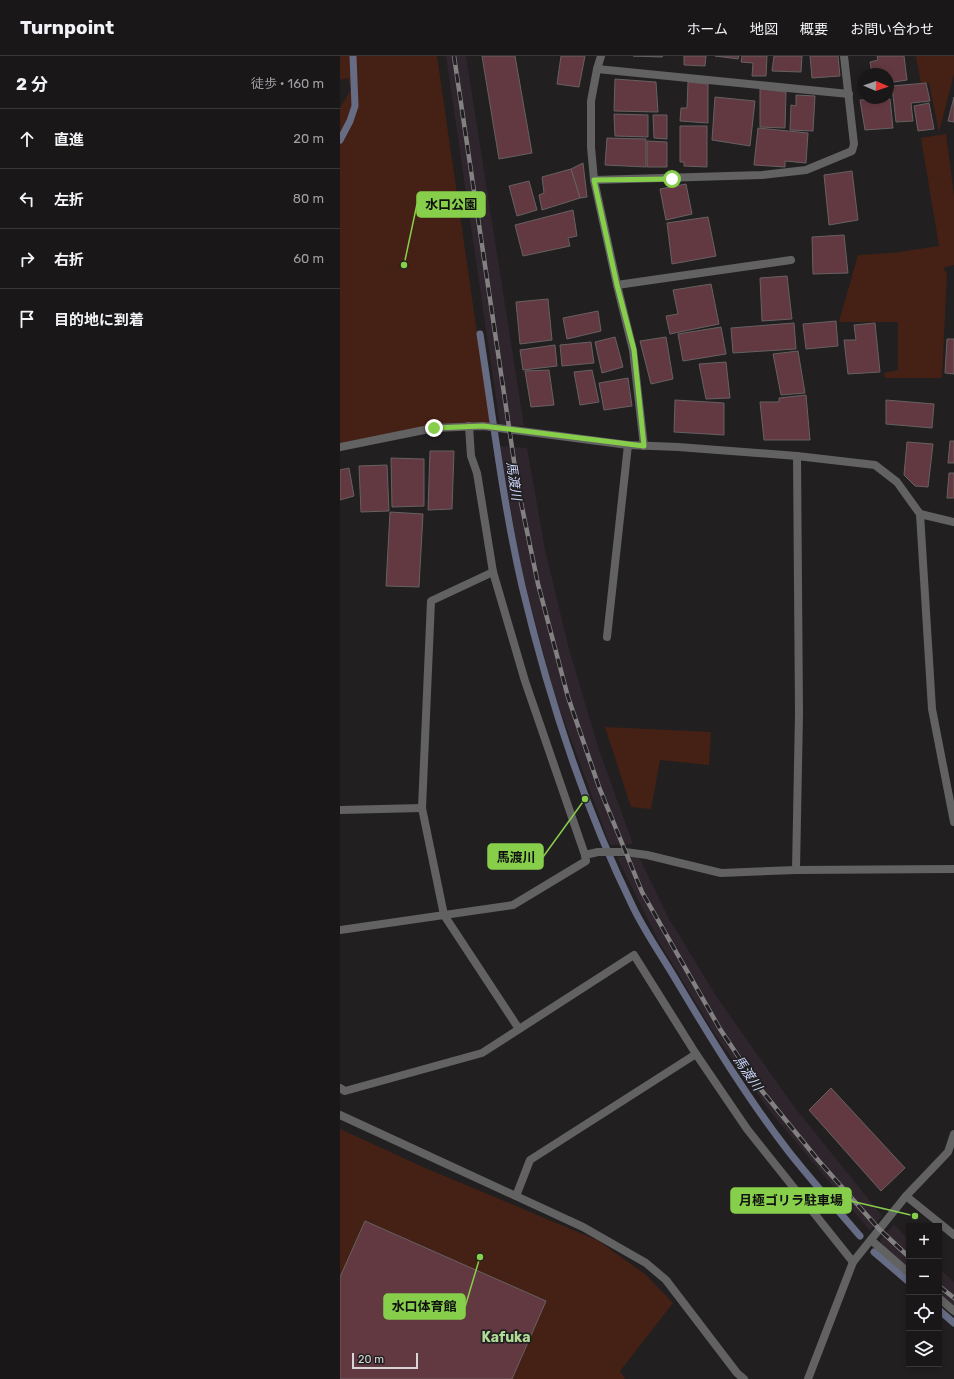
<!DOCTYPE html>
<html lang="ja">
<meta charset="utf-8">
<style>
body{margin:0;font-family:Rubik,"Noto Sans JP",sans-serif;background:#272426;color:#f1f3f6}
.controls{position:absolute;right:12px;bottom:12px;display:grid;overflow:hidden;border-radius:0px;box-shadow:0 2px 6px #0003}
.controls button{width:36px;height:36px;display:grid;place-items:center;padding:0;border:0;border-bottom:1px solid #383638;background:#1a1719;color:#f1f3f6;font:20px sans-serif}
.compass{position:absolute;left:518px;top:12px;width:36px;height:36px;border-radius:50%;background:#1a1719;box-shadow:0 2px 6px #0003;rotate:92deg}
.scale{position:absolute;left:12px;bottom:10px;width:66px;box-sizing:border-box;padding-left:4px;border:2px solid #d7d5d6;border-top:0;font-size:11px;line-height:14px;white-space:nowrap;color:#d7d5d6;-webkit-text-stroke:3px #221f21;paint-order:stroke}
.stop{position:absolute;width:12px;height:12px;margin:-9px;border:3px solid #87cf4b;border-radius:50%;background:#fff}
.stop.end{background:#87cf4b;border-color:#fff;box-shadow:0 1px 4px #0008}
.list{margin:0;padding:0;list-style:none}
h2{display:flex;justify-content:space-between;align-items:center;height:52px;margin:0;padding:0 16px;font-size:17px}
h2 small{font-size:13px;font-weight:400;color:#9f9fa2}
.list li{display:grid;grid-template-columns:26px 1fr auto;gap:12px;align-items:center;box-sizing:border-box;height:60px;padding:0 16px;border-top:1px solid #383638}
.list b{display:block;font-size:15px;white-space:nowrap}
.list em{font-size:13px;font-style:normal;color:#9f9fa2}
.icon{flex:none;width:22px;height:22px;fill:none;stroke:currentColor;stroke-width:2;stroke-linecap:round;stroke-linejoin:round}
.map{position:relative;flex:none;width:614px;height:1323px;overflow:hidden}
header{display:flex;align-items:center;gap:24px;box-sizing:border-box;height:56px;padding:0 20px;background:#1a1719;border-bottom:1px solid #383638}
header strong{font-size:19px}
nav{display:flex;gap:22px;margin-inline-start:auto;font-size:14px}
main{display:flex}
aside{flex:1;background:#1a1719}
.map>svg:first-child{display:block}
.built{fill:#2e262c}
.green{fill:#452115}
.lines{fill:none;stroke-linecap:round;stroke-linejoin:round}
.stream{stroke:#676c85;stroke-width:7}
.building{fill:#633941;stroke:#666162}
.service{stroke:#626263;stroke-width:8}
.minor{stroke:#626263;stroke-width:8}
.rail-casing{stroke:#838082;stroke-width:4.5}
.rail{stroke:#221f21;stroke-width:3;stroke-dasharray:9;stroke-linecap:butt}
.route{stroke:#87cf4b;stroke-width:5}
.labels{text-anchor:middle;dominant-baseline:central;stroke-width:3.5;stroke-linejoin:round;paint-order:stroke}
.water-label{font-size:13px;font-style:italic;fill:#ced9ff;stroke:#221f21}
.quarter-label{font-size:14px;font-weight:bold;fill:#b1da96;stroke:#221f21}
.leader{fill:none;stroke:#87cf4b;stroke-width:1.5}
.callout-dot{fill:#87cf4b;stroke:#221f21;stroke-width:1.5}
.callout{fill:#87cf4b;stroke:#87cf4b;stroke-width:1.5}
.callout-label{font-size:13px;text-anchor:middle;font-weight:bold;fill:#111}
</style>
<header>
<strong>Turnpoint</strong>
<nav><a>ホーム</a><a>地図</a><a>概要</a><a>お問い合わせ</a></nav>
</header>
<main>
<aside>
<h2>2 分<small>徒歩 · 160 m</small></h2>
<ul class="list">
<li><svg class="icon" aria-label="ahead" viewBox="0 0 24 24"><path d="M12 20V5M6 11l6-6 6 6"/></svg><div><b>直進</b></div><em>20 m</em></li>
<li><svg class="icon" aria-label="left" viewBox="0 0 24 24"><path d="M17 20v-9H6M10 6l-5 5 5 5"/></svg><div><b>左折</b></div><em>80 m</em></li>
<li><svg class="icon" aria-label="right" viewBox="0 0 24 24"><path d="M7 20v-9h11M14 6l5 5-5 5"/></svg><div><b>右折</b></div><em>60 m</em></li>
<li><svg class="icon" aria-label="arrive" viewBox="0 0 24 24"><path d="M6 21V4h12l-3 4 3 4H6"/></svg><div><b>目的地に到着</b></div></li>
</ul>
</aside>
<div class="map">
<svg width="614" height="1323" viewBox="0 0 614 1323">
<rect width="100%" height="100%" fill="#221f21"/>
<g class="built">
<path d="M 106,0 L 126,0 L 184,370 L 160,369 Z"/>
<path d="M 160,390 L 187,392 L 205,494 L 229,593 L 259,694 L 293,788 L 270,789 L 215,640 L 181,514 Z"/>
<path d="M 277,801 L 299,801 L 328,861 L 376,940 L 452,1048 L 542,1160 L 530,1175 L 430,1055 L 374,977 L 318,884 Z"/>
<path d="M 554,1169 L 569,1184 L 569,1213 L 541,1190 L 540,1184 Z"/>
<path d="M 599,1212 L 614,1226 L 614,1251 L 599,1238 Z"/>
</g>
<g class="green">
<path d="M 0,0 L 97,0 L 150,367 L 94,369 L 0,387 L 0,52 L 11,34 L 8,22 L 0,24 Z"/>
<path d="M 576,0 L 614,0 L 614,17 L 599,76 L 589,27 L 581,27 Z"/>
<path d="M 606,78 L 614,140 L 614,209 L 603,212 L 607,217 L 602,322 L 545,322 L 544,317 L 558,314 L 558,266 L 499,266 L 518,199 L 552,197 L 599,190 L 581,82 Z"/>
<path d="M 265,671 L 371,676 L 369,709 L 320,704 L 311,753 L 291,751 Z"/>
<path d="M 0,1073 L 83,1111 L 257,1184 L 305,1218 L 333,1247 L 280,1315 L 285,1323 L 0,1323 Z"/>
</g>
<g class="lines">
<g class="stream">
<path d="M 0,84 L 10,65 L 15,50 L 13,0"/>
<path d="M 140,278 C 153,362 163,447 182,530 C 208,639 244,751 293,851 C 306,878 324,903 339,929 C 373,986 408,1043 449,1096 C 472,1125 496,1152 520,1180"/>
<path d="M 534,1196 L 569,1226"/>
<path d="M 599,1254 L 614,1267"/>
</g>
</g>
<g class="building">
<path d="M 142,0 L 175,0 L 192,97 L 159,103 Z"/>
<path d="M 221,0 L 245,0 L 239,31 L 217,28 Z"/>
<path d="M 293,0 L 323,0 L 322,1 Z"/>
<path d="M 344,0 L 366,0 L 365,10 L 344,9 Z"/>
<path d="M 375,0 L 399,0 L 398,3 Z"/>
<path d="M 402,0 L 427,0 L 426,20 L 412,20 L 413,7 L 401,6 Z"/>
<path d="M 434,0 L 462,0 L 461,16 L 432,15 Z"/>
<path d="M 470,0 L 498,0 L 500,20 L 472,22 Z"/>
<path d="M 537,0 L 564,0 L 567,24 L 548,27 L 548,18 L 532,18 L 530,6 L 538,4 Z"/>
<path d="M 275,23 L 316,26 L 318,56 L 274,55 Z"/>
<path d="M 348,26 L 368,28 L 368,67 L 340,65 L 341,52 L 347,52 Z"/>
<path d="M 586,27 L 590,45 L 571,47 L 573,65 L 556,66 L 552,30 Z"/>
<path d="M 420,33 L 446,36 L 445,72 L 420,71 Z"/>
<path d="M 456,39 L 475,40 L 473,75 L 450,74 L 451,49 L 456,50 Z"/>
<path d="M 375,41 L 415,45 L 410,90 L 372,84 Z"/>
<path d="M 614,41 L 614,66 L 608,65 Z"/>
<path d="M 550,43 L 553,72 L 525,74 L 520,44 Z"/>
<path d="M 589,47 L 594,73 L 578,75 L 574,50 Z"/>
<path d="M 274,58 L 308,59 L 308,81 L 275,80 Z"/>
<path d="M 313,59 L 327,59 L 327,83 L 314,82 Z"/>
<path d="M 340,70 L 367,70 L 367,111 L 344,110 L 344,106 L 340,106 Z"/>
<path d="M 418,72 L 468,77 L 466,107 L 445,105 L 445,111 L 414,109 Z"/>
<path d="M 267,82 L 306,83 L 306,111 L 265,109 Z"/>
<path d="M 307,85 L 327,86 L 327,111 L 307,111 Z"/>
<path d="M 243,107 L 247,141 L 240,142 L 231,113 Z"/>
<path d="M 231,113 L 240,142 L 202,154 L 199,139 L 204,137 L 202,121 Z"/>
<path d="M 512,115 L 518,164 L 489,169 L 484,119 Z"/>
<path d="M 189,125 L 197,154 L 177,160 L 169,130 Z"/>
<path d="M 346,128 L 352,158 L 326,164 L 320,133 Z"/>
<path d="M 233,154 L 237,180 L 228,182 L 230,190 L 183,200 L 175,169 Z"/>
<path d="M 368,161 L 376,200 L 332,208 L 327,167 Z"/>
<path d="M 504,179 L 508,217 L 473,218 L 472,181 Z"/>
<path d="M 447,220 L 452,263 L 422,265 L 420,222 Z"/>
<path d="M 371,228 L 379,268 L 330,278 L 326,260 L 338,258 L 333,234 Z"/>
<path d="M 208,243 L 212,284 L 180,288 L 176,246 Z"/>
<path d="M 258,255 L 261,275 L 227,283 L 223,262 Z"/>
<path d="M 496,265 L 498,290 L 466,293 L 463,268 Z"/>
<path d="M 454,267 L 456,293 L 393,297 L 391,272 Z"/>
<path d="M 535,267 L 540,316 L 508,318 L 504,284 L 516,284 L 514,269 Z"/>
<path d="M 381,271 L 386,298 L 343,305 L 338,278 Z"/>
<path d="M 275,281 L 283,311 L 262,317 L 255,286 Z"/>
<path d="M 326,281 L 333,323 L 311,328 L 300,285 Z"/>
<path d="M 607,283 L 614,283 L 614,318 L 605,317 Z"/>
<path d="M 251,286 L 254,307 L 222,310 L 220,289 Z"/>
<path d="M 215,289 L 217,310 L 183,314 L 180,294 Z"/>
<path d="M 458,295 L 465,337 L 441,339 L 433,298 Z"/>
<path d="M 386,306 L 390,342 L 366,343 L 359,308 Z"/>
<path d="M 209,314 L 214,349 L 191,351 L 185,315 Z"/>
<path d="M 252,314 L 259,346 L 240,349 L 234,316 Z"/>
<path d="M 288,322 L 292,350 L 264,354 L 259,327 Z"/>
<path d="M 466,339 L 470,384 L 424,384 L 420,346 L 439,346 L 439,342 Z"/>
<path d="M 335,344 L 384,347 L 384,379 L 334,376 Z"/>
<path d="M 546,344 L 594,348 L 592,372 L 546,368 Z"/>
<path d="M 610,385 L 614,385 L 614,407 L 608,407 Z"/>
<path d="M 567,386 L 593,388 L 588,431 L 575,430 L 564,419 Z"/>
<path d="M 90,395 L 114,395 L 112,453 L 88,454 Z"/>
<path d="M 51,402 L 84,403 L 84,450 L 52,451 Z"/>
<path d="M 47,409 L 49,455 L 21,456 L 19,410 Z"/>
<path d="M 9,412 L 14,440 L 0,444 L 0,414 Z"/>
<path d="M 609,417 L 614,417 L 614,442 L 607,442 Z"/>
<path d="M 50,456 L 83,458 L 79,531 L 46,530 Z"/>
<path d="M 491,1032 L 565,1112 L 541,1135 L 469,1054 Z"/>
<path d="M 25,1165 L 206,1245 L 172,1323 L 0,1323 L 0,1221 Z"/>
</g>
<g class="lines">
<g class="service">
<path d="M 267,581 L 288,389"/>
<path d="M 245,799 L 258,796 L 285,796 L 307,799 L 381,817 L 456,814"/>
<path d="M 531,1184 L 569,1217"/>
<path d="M 599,1242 L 614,1255"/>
</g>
<g class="minor">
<path d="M 261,0 L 257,13 L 251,45 L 251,91 L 254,124 L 277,229 L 293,294 L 304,390"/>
<path d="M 257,13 L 509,38"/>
<path d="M 254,124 L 422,119 L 466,114 L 512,95 L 514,88 L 504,0"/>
<path d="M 277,229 L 451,204"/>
<path d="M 0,391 L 94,372 L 143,370 L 288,389 L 338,391 L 457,400 L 535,409 L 557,426 L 580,458 L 592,653 L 614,766"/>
<path d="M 457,400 L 459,657 L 456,814 L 614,813"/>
<path d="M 580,458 L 614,466"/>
<path d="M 153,516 L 91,545 L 82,752 L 104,859 L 179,973"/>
<path d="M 0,754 L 82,752"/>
<path d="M 0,874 L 173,849 L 246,805 L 245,799 L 185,625 L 153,516 L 137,417 L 131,400 L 129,370"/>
<path d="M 0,1032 L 5,1035 L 142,997 L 294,899 L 356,998 L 407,1073 L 513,1206"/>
<path d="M 0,1059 L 243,1171 L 306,1207 L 326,1224 L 397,1317 L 404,1323"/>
<path d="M 176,1140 L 190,1104 L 356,998"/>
<path d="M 566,1140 L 614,1179"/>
<path d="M 468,1323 L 513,1206 L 566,1140 L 608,1096 L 614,1078"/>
</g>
<defs>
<g id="rail">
<path d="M 114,0 L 178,432 L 198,528 L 228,641 L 259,731 L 302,836 L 380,973 L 418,1030 L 478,1104 L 539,1173 L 569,1201"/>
<path d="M 599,1230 L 614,1242"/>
</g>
</defs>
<use href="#rail" class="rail-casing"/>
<use href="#rail" class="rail"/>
</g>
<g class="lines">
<path class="route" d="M 94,372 L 143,370 L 304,390 L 294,294 L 277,229 L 254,124 L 332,123"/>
</g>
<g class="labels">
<g class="water-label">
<text transform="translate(174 425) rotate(82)">馬渡川</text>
<text transform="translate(408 1017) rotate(55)">馬渡川</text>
</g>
<g class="quarter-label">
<text x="166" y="1281">Kafuka</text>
</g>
</g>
<path class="leader" d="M64 209L77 148M245 743L203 801M575 1160L511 1145M140 1201L125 1251"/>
<g class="callout-dot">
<circle cx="64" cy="209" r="4"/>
<circle cx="245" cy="743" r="4"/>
<circle cx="575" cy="1160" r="4"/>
<circle cx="140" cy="1201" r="4"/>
</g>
<g class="callout">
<rect x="77" y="136" width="68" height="25" rx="4"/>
<rect x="148" y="788" width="55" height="25" rx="4"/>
<rect x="391" y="1132" width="120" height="25" rx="4"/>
<rect x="44" y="1238" width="81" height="25" rx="4"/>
</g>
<g class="callout-label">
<text x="111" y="153">水口公園</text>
<text x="176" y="806">馬渡川</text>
<text x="451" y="1149">月極ゴリラ駐車場</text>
<text x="84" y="1255">水口体育館</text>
</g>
</svg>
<div class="controls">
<button>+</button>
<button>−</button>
<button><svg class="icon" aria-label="locate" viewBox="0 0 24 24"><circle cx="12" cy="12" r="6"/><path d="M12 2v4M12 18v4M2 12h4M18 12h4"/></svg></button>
<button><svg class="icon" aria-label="layers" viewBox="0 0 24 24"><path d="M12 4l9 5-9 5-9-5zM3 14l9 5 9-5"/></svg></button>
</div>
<svg class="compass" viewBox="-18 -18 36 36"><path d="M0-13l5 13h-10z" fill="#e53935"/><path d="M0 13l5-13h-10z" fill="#9f9fa2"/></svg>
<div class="scale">20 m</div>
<div class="stop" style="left:332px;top:123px"></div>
<div class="stop end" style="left:94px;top:372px"></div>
</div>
</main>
